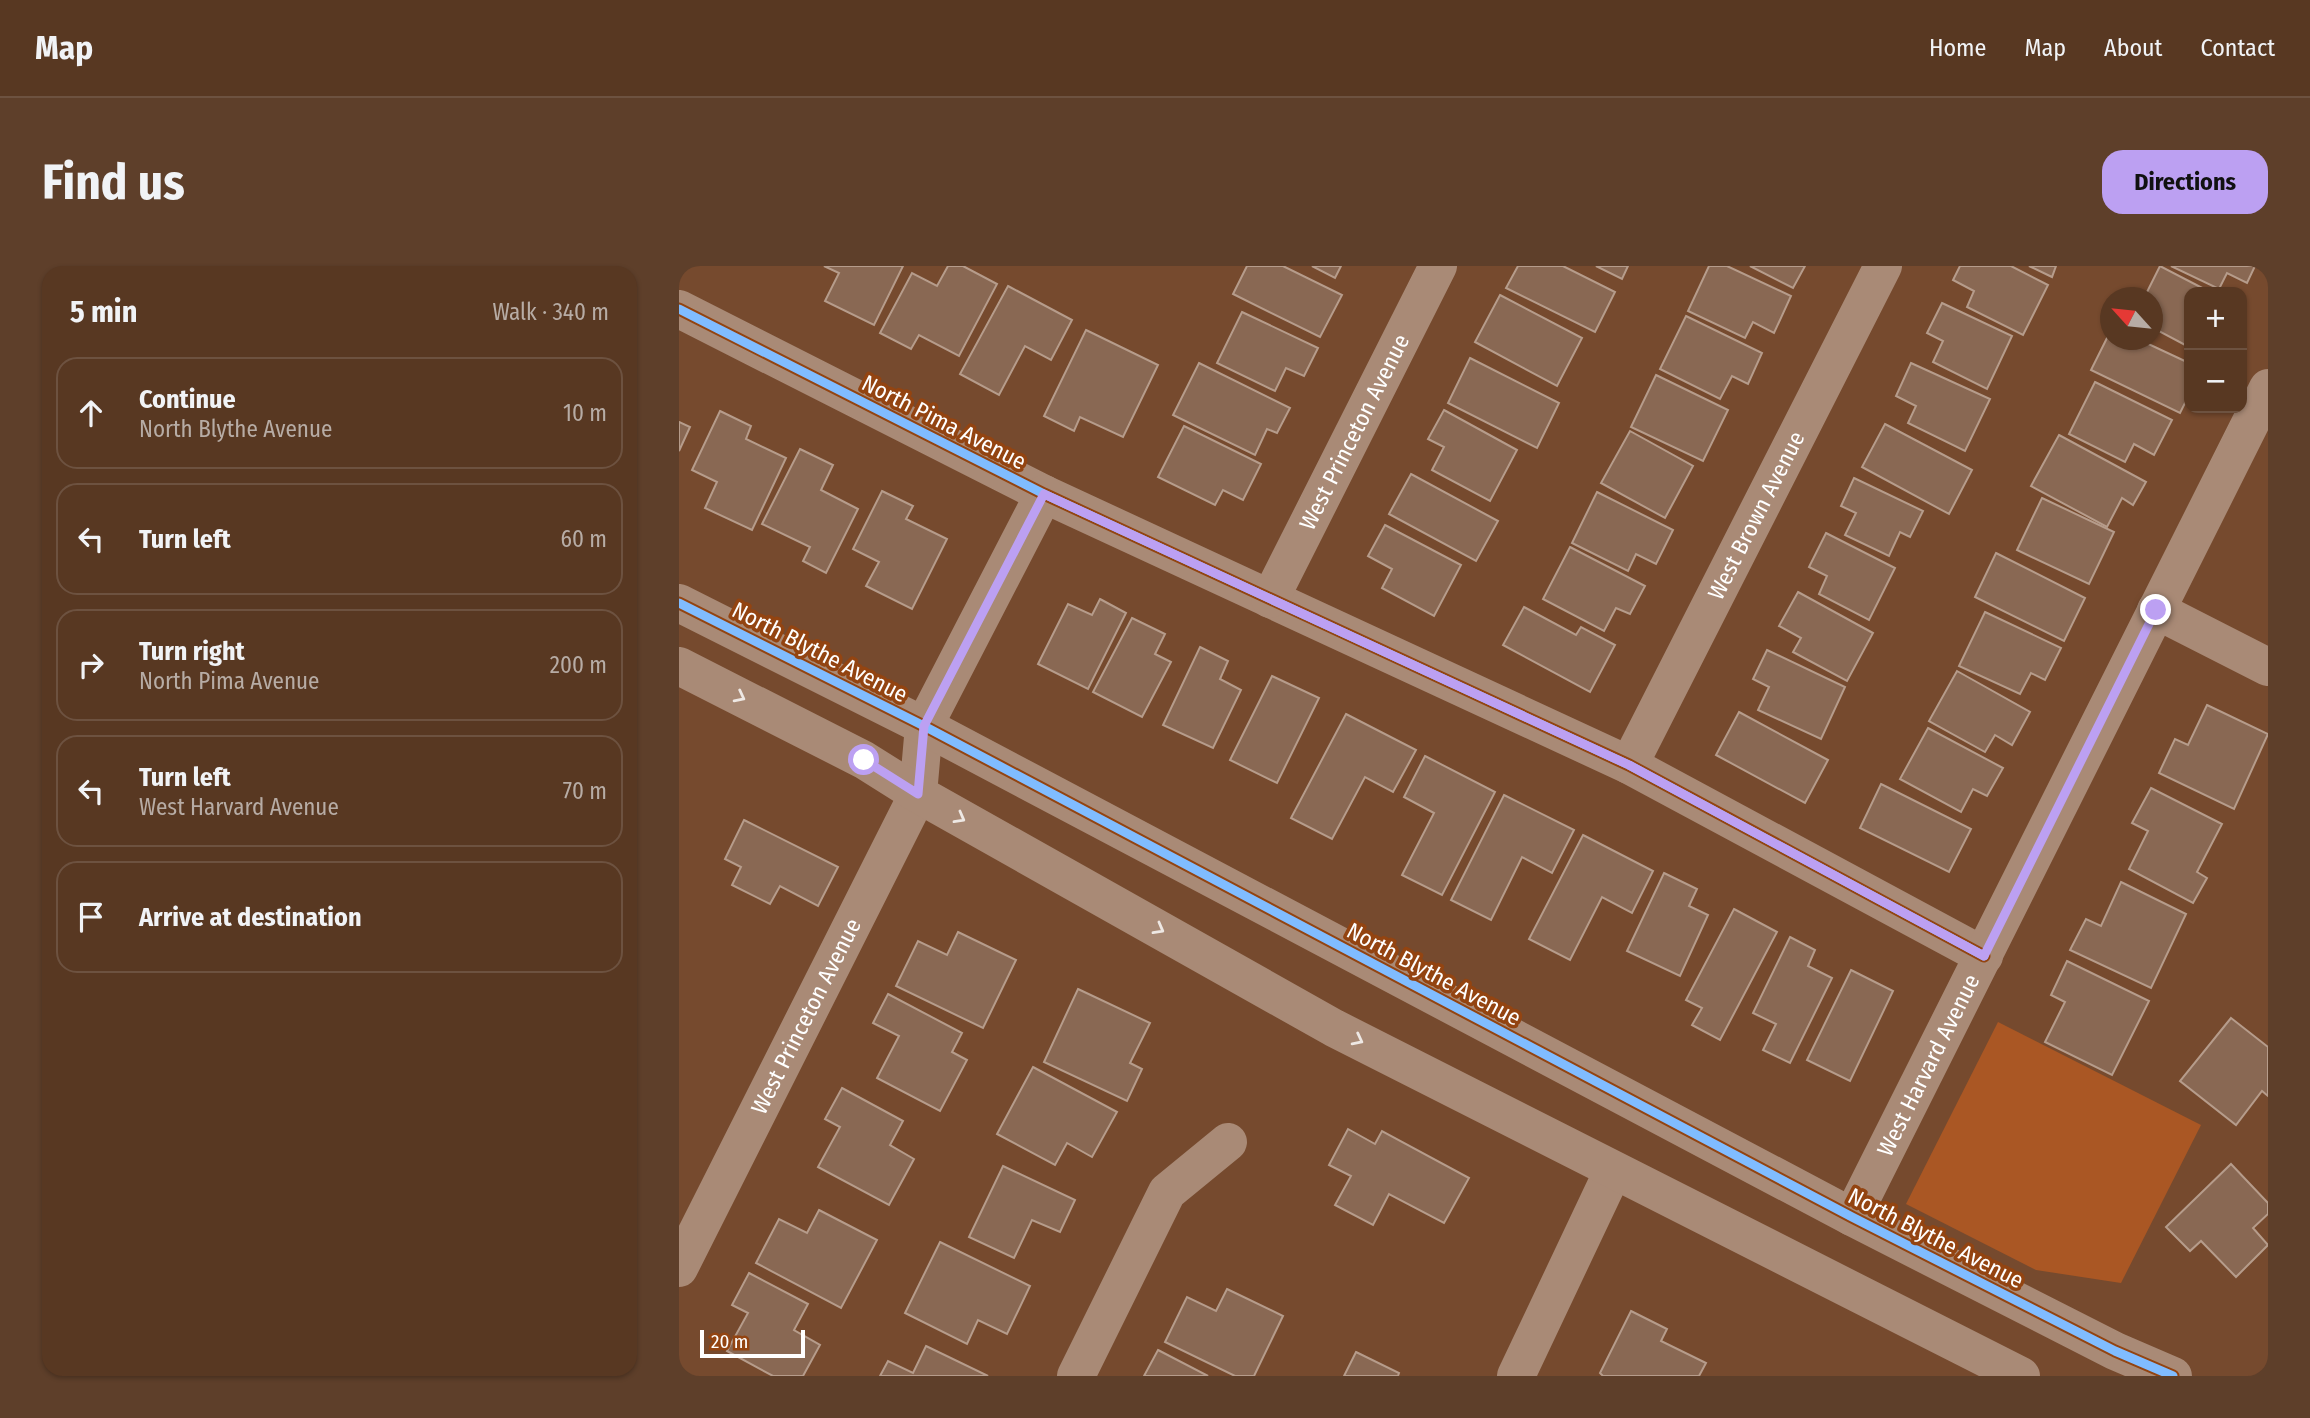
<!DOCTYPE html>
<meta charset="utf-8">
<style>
body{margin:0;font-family:"Fira Sans Condensed",sans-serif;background:#5e3f2a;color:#f1f3f6}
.controls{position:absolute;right:21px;top:21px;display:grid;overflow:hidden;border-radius:14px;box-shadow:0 2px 5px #0004}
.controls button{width:63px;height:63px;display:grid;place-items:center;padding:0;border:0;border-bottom:2px solid #6d5240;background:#583822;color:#f1f3f6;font:35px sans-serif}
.compass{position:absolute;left:1421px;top:21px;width:63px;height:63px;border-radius:50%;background:#583822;box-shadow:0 2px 5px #0004;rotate:297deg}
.scale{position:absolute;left:21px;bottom:18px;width:105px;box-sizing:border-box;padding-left:7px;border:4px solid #fff;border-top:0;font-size:19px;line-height:24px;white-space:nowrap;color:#fff;-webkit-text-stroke:5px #934411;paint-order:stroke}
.stop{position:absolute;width:21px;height:21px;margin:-16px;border:5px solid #bca0f2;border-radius:50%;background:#fff}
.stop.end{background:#bca0f2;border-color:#fff;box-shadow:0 2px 7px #0008}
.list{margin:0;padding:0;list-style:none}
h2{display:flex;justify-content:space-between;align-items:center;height:91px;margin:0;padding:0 28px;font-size:30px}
h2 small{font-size:23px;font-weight:400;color:#b7aca5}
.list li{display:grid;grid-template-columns:46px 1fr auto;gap:21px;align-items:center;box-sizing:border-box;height:112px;margin:0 14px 14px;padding:0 14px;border:2px solid #6d5240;border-radius:21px}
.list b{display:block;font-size:26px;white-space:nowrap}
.list p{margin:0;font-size:23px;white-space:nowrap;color:#b7aca5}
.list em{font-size:23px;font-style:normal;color:#b7aca5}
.icon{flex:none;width:38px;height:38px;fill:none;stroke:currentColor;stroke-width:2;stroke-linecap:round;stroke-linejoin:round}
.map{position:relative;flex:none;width:1589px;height:1110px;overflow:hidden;border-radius:21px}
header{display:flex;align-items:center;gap:42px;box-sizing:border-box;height:98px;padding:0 35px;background:#583822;border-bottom:2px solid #6d5240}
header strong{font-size:33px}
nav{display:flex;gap:38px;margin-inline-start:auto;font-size:24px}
.intro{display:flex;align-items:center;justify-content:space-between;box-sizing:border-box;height:168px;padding:0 42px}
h1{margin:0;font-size:49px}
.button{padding:18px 32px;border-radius:21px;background:#bca0f2;color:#111;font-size:24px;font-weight:700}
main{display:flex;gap:42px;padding:0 42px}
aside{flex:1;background:#583822;border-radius:21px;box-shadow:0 2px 5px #0004}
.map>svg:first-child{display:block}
.green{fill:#aa5724}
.building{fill:#896853;stroke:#b69c8b;stroke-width:2}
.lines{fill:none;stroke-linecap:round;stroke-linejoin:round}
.minor{stroke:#a98a76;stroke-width:38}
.tertiary{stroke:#a98a76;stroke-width:38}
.cycleway-casing{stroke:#934411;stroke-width:13}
.cycleway{stroke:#80bcff;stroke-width:9}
.oneway{stroke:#eee8e4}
.route{stroke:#bca0f2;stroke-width:9}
.labels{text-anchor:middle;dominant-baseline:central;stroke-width:7;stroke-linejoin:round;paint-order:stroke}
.street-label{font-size:23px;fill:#fff;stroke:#934411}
</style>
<header>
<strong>Map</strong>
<nav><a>Home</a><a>Map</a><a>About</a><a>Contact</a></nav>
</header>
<div class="intro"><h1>Find us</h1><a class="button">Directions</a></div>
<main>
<aside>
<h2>5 min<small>Walk · 340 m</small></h2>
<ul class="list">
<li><svg class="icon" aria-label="ahead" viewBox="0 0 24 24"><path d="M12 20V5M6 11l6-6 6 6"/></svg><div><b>Continue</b><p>North Blythe Avenue</p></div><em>10 m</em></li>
<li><svg class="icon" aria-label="left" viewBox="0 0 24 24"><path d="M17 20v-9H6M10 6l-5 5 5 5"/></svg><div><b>Turn left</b></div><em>60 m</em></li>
<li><svg class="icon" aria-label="right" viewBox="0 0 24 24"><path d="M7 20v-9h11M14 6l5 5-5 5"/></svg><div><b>Turn right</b><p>North Pima Avenue</p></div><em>200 m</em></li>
<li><svg class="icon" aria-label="left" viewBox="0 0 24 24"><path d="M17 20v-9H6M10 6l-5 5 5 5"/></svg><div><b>Turn left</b><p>West Harvard Avenue</p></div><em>70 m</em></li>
<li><svg class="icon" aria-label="arrive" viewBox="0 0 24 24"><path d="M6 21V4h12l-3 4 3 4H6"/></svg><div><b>Arrive at destination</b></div></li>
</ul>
</aside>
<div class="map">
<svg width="1589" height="1110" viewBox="0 0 1589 1110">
<rect width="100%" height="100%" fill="#764a2e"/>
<path class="green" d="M 1319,756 L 1522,859 L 1442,1017 L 1357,1004 L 1227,938 Z"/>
<g class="building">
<path d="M 145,0 L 224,0 L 195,59 L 146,35 L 160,7 Z"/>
<path d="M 269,0 L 284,0 L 318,18 L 280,90 L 240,69 L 232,83 L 201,67 L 233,7 L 258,20 Z"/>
<path d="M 568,0 L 604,0 L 663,29 L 641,71 L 554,28 Z"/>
<path d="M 633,0 L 662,0 L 656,12 Z"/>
<path d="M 839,0 L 884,0 L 936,26 L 916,66 L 827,22 Z"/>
<path d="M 917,0 L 949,0 L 943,13 Z"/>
<path d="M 1030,0 L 1048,0 L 1112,30 L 1095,67 L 1074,56 L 1066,72 L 1009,45 Z"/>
<path d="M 1071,0 L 1126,0 L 1114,22 Z"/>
<path d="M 1281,0 L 1332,0 L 1369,19 L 1344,69 L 1288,41 L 1295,25 L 1274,14 Z"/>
<path d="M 1350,0 L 1377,0 L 1373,11 Z"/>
<path d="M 1481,0 L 1531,26 L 1510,26 L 1510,81 L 1474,62 L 1474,32 L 1465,32 Z"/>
<path d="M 1492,0 L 1576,0 L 1568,17 L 1548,7 L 1540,23 Z"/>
<path d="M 329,20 L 393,54 L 372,94 L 346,80 L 320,129 L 281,108 Z"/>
<path d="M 821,29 L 903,72 L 878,120 L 796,76 Z"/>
<path d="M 1263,37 L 1333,70 L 1308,123 L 1254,96 L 1264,75 L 1248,67 Z"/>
<path d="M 563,46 L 639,82 L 625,110 L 607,102 L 596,125 L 538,97 Z"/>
<path d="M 1007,50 L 1083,87 L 1069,118 L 1053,110 L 1041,133 L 981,103 Z"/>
<path d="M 407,64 L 479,99 L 444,171 L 401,151 L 395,165 L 365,150 Z"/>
<path d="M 1432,64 L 1432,74 L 1461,74 L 1510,97 L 1510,129 L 1501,147 L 1412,104 Z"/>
<path d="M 791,92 L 880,137 L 858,182 L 769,137 Z"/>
<path d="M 520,97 L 611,142 L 598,167 L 588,163 L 576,189 L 494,149 Z"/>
<path d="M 1232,97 L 1311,133 L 1286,185 L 1229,157 L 1237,140 L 1217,130 Z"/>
<path d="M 977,109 L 1049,144 L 1024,195 L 952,161 Z"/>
<path d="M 1416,116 L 1493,154 L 1475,189 L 1455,178 L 1446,196 L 1390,168 Z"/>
<path d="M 765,144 L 838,184 L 811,235 L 753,204 L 765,181 L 749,173 Z"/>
<path d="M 41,145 L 72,160 L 67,173 L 107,192 L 73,264 L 26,242 L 38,216 L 13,204 Z"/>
<path d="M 0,156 L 11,161 L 0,185 Z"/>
<path d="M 1206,158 L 1293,204 L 1270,248 L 1183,201 Z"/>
<path d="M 505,160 L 582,198 L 564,234 L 544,224 L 536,239 L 479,211 Z"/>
<path d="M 951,165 L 1014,200 L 986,252 L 922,217 Z"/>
<path d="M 1380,169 L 1467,216 L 1454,239 L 1443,232 L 1428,261 L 1352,220 Z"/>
<path d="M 121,183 L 154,199 L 142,224 L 179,243 L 147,307 L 124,295 L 131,281 L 83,258 Z"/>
<path d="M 732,208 L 819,255 L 797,295 L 710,248 Z"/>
<path d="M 1175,212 L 1244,245 L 1231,271 L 1221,266 L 1210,290 L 1166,269 L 1177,247 L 1162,240 Z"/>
<path d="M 203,225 L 234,240 L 227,253 L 268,273 L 233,343 L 187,320 L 200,296 L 174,283 Z"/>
<path d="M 918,226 L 994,264 L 977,298 L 957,288 L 949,305 L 893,277 Z"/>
<path d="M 1363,232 L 1435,266 L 1410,318 L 1338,284 Z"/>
<path d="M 706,259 L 782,299 L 755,350 L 703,322 L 713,303 L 689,290 Z"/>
<path d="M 1147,267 L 1216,302 L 1190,354 L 1140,328 L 1148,310 L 1130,301 Z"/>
<path d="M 891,281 L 966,320 L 951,348 L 937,342 L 925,365 L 864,333 Z"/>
<path d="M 1317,287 L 1406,332 L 1385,375 L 1296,331 Z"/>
<path d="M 1119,326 L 1194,367 L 1168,415 L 1114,386 L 1122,372 L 1100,360 Z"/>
<path d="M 421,333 L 447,347 L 409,423 L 359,398 L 389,338 L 413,349 Z"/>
<path d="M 845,341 L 897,369 L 902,361 L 936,379 L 911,426 L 824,379 Z"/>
<path d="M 1306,346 L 1382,382 L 1366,414 L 1352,407 L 1341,428 L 1280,400 Z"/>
<path d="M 453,352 L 486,368 L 476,388 L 492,396 L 463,451 L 414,426 Z"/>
<path d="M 521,381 L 549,395 L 541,413 L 562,424 L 534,482 L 484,459 Z"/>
<path d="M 1088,384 L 1166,421 L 1142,473 L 1079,444 L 1090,421 L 1074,413 Z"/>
<path d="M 1278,405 L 1351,446 L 1333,479 L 1316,469 L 1306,486 L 1250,455 Z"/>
<path d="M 593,410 L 640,432 L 598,517 L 551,494 Z"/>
<path d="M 1528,439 L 1589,468 L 1555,543 L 1480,507 L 1496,473 L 1509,479 Z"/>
<path d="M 1060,446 L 1149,494 L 1126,537 L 1037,489 Z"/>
<path d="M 667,448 L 737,484 L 714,526 L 686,511 L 653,573 L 612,552 Z"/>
<path d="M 1249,462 L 1324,502 L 1308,530 L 1294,523 L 1282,546 L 1221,513 Z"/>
<path d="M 746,490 L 816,526 L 763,629 L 723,609 L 755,547 L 725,531 Z"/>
<path d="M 1202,518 L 1292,563 L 1270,606 L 1181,562 Z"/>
<path d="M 1472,522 L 1543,558 L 1518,606 L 1528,612 L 1514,637 L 1450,603 L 1469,565 L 1453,557 Z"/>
<path d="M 825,529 L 895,564 L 873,607 L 843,591 L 812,654 L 772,634 Z"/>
<path d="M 65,554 L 159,601 L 139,640 L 101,620 L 91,638 L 53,619 L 62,601 L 46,593 Z"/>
<path d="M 904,569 L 974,605 L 953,647 L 923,631 L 891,694 L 850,673 Z"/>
<path d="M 985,607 L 1018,623 L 1010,640 L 1029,649 L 1001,710 L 948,685 Z"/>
<path d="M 1442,616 L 1507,648 L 1472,722 L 1391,684 L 1407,653 L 1422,660 Z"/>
<path d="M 1055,643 L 1098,666 L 1041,774 L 1013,759 L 1023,742 L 1007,734 Z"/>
<path d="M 279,666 L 337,694 L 304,762 L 217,720 L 239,675 L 268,689 Z"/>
<path d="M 1111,671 L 1136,684 L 1129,700 L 1153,712 L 1111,797 L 1084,784 L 1097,758 L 1074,747 Z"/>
<path d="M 1388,695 L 1470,735 L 1433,809 L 1366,776 L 1386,736 L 1372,729 Z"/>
<path d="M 1172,704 L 1214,725 L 1171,815 L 1128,794 Z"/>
<path d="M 399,723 L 471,757 L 451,797 L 463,803 L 448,835 L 365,796 Z"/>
<path d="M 209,728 L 283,767 L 273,786 L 288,794 L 261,845 L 198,812 L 220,770 L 194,757 Z"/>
<path d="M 1552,752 L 1589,781 L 1589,830 L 1583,825 L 1557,859 L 1501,815 Z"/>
<path d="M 354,801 L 438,846 L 413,891 L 388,877 L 376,899 L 318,868 Z"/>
<path d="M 163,822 L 224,855 L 211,879 L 235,893 L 210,939 L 139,901 L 161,861 L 146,853 Z"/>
<path d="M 669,863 L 696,878 L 703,865 L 790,912 L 765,957 L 710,928 L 694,959 L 656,939 L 672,910 L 650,899 Z"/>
<path d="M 1552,898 L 1589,937 L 1589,948 L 1574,962 L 1589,979 L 1557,1011 L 1522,975 L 1511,985 L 1487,961 Z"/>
<path d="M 324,900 L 396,934 L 381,966 L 353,954 L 335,992 L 290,971 Z"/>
<path d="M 140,944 L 198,974 L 162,1042 L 77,997 L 100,953 L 128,967 Z"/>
<path d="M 261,976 L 351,1020 L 328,1068 L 299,1054 L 288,1078 L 226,1047 Z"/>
<path d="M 70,1007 L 129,1038 L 115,1064 L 141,1079 L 124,1110 L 94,1110 L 48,1085 L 69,1047 L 53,1039 Z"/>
<path d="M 548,1023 L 604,1050 L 575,1110 L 556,1110 L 486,1076 L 508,1031 L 537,1045 Z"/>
<path d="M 952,1045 L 988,1063 L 982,1075 L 1027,1097 L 1020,1110 L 924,1110 L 921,1107 Z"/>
<path d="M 247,1080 L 309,1110 L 201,1110 L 209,1095 L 234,1107 Z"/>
<path d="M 479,1084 L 529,1110 L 465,1110 Z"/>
<path d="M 677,1086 L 720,1107 L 719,1110 L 665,1110 Z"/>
</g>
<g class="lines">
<g class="minor">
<path d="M 0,43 L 365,228 L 950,499 L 1305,690"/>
<path id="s1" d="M 591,333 L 759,0"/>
<path d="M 1477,344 L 1589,401"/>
<path id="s2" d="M 950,499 L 1204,0"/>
<path id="s3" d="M 1173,951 L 1589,122"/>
<path id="s4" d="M 0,1002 L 239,528 L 245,460 L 365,228"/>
<path d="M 397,1110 L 488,926 L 549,876"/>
<path d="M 837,1110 L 934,905"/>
</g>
<g class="tertiary">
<path d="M 0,337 L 245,460 L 1173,951 L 1436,1085 L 1494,1110"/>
<path d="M 0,400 L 185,494 L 239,528 L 655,762 L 1342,1110"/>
</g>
<defs>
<g id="cycleway">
<path d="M 0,43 L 365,228 L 950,499 L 1305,690"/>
<path d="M 0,337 L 245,460 L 1173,951 L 1436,1085 L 1494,1110"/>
</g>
</defs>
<use href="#cycleway" class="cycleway-casing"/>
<use href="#cycleway" class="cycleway"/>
</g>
<defs><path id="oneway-chevron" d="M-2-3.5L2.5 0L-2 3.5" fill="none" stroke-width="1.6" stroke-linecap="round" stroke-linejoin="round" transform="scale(1.75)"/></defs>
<g class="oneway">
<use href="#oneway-chevron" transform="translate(61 431) rotate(27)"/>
<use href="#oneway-chevron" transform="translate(281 552) rotate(29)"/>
<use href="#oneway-chevron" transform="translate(480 663) rotate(29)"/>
<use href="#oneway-chevron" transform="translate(679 774) rotate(27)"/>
</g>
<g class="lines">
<path class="route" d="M 185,494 L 239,528 L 245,460 L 365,228 L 950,499 L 1305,690 L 1477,344"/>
</g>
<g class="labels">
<g class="street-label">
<text transform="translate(265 156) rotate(27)">North Pima Avenue</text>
<text stroke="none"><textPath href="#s1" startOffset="187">West Princeton Avenue</textPath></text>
<text stroke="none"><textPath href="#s2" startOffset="280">West Brown Avenue</textPath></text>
<text transform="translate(141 386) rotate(27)">North Blythe Avenue</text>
<text transform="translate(755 708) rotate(28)">North Blythe Avenue</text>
<text stroke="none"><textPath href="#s4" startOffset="282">West Princeton Avenue</textPath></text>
<text stroke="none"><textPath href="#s3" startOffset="170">West Harvard Avenue</textPath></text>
<text transform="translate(1257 972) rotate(27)">North Blythe Avenue</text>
</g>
</g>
</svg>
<div class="controls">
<button>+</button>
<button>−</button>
</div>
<svg class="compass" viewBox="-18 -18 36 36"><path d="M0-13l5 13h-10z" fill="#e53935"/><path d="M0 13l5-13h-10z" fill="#b7aca5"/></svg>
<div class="scale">20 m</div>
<div class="stop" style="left:185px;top:494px"></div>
<div class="stop end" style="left:1477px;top:344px"></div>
</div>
</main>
